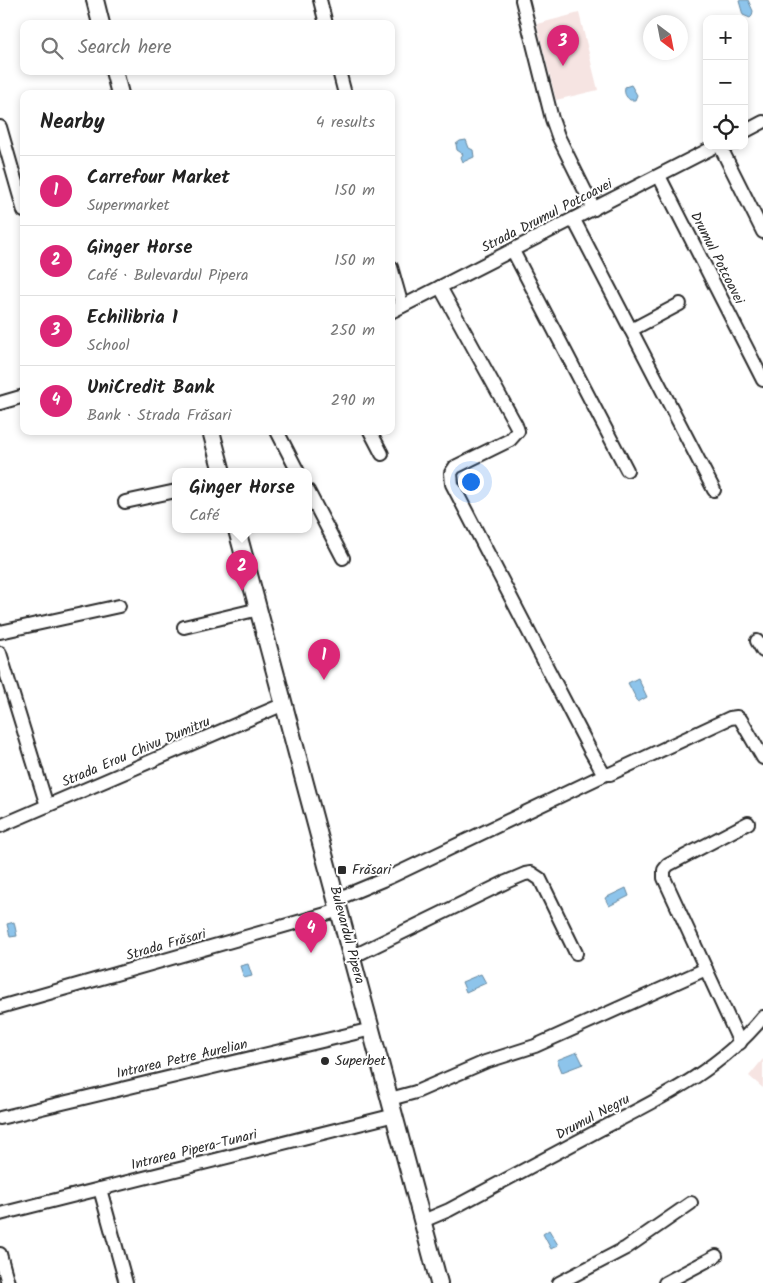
<!DOCTYPE html>
<meta charset="utf-8">
<style>
body{margin:0;font-family:Kalam,sans-serif;background:#f6f6f6;color:#222}
.controls{position:absolute;right:15px;top:15px;display:grid;overflow:hidden;border-radius:10px;box-shadow:0 2px 8px #0003}
.controls button{width:45px;height:45px;display:grid;place-items:center;padding:0;border:0;border-bottom:1px solid #e0e0e0;background:#fff;color:#222;font:25px sans-serif}
.compass{position:absolute;left:643px;top:15px;width:45px;height:45px;border-radius:50%;background:#fff;box-shadow:0 2px 8px #0003;rotate:148deg}
.you{position:absolute;left:470px;top:481px;width:18px;height:18px;margin:-12px;border:4px solid #fff;border-radius:50%;background:#1a73e8;box-shadow:0 0 0 8px #1a73e833}
.badge{display:grid;place-items:center;width:32px;height:32px;border-radius:50%;background:#db2777;color:#fff;font-size:16px;font-weight:700}
.pin{position:absolute;translate:-50% -41px;filter:drop-shadow(0 1px 2px #0008)}
.pin::after{content:'';position:absolute;top:26px;width:18px;height:15px;background:inherit;clip-path:polygon(0 0,100% 0,50% 100%)}
.popup{position:absolute;left:172px;top:468px;width:140px;height:65px;box-sizing:border-box;display:grid;place-content:center;border-radius:10px;background:#fff;filter:drop-shadow(0 1px 4px #0005);font-size:16px;white-space:nowrap;color:#767676}
.popup b{font-size:19px;color:#222}
.popup::after{content:'';position:absolute;left:50%;top:100%;margin-left:-10px;border:10px solid transparent;border-top-color:#fff}
.list{margin:0;padding:0;list-style:none}
h2{display:flex;justify-content:space-between;align-items:center;height:65px;margin:0;padding:0 20px;font-size:21px}
h2 small{font-size:16px;font-weight:400;color:#767676}
.list li{display:grid;grid-template-columns:32px 1fr auto;gap:15px;align-items:center;box-sizing:border-box;height:70px;padding:0 20px;border-top:1px solid #e0e0e0}
.list b{display:block;font-size:19px;white-space:nowrap}
.list p{margin:0;font-size:16px;white-space:nowrap;color:#767676}
.list em{font-size:16px;font-style:normal;color:#767676}
.icon{flex:none;width:28px;height:28px;fill:none;stroke:currentColor;stroke-width:2;stroke-linecap:round;stroke-linejoin:round}
.map{position:relative;flex:none;width:763px;height:1283px;overflow:hidden}
.search{position:absolute;background:#fff;box-shadow:0 2px 8px #0003;left:20px;top:20px;width:375px;height:55px;display:flex;align-items:center;gap:12px;box-sizing:border-box;padding:0 18px;border-radius:10px;color:#767676;font-size:19px}
.panel{position:absolute;background:#fff;box-shadow:0 2px 8px #0003;left:20px;top:90px;width:375px;height:345px;border-radius:10px}
.map>svg:first-child{display:block}
.built{fill:#f6e4e2}
.water{fill:#8dc4eb;stroke:#66879e}
.lines{fill:none;stroke-linecap:round;stroke-linejoin:round}
.minor-casing{stroke:#2b2b2b;stroke-width:16}
.major-casing{stroke:#2b2b2b;stroke-width:20}
.minor{stroke:#fff;stroke-width:12}
.major{stroke:#fff;stroke-width:16}
.poi-dot{fill:#2b2b2b;stroke:#fff;stroke-width:2}
.labels{text-anchor:middle;dominant-baseline:central;stroke-width:4;stroke-linejoin:round;paint-order:stroke}
.street-label{font-size:14px;fill:#2b2b2b;stroke:#fff}
.poi-label{font-size:14px;fill:#2b2b2b;stroke:#fff;text-anchor:start}
</style>
<div class="map">
<svg width="763" height="1283" viewBox="0 0 763 1283">
<rect width="100%" height="100%" fill="#fff"/>
<filter id="ink" filterUnits="userSpaceOnUse"><feTurbulence type="fractalNoise" baseFrequency=".02" numOctaves="2"/><feDisplacementMap in="SourceGraphic" scale="10" xChannelSelector="R" yChannelSelector="G"/><feConvolveMatrix kernelMatrix="1 2 1 2 8 2 1 2 1" color-interpolation-filters="sRGB"/></filter>
<g filter="url(#ink)">
<g class="built">
<path d="M 579,13 L 598,90 L 556,100 L 537,24 Z"/>
<path d="M 763,1059 L 763,1088 L 749,1076 Z"/>
</g>
<g class="water">
<path d="M 741,0 L 748,0 L 753,11 L 752,16 L 750,18 L 743,15 L 739,1 Z"/>
<path d="M 631,85 L 637,95 L 635,100 L 630,100 C 625,96 624,93 625,87 Z"/>
<path d="M 466,140 L 469,148 L 473,150 L 474,157 L 463,162 L 461,157 L 463,154 L 457,150 L 456,144 L 460,141 Z"/>
<path d="M 638,678 L 647,697 L 638,702 L 628,683 Z"/>
<path d="M 626,888 L 629,896 L 609,906 L 605,898 Z"/>
<path d="M 14,922 L 17,936 L 10,937 L 7,924 Z"/>
<path d="M 248,964 L 252,976 L 244,978 L 240,966 Z"/>
<path d="M 481,974 L 486,983 L 466,992 L 462,982 Z"/>
<path d="M 577,1052 L 583,1064 L 562,1072 L 557,1060 Z"/>
<path d="M 549,1230 L 558,1245 L 551,1249 L 543,1234 Z"/>
</g>
<g class="lines">
<defs>
<g id="minor">
<path d="M 320,0 L 326,24"/>
<path d="M 522,0 L 552,119 L 558,136 L 594,209"/>
<path d="M 339,71 L 345,94"/>
<path d="M 0,127 L 24,211"/>
<path d="M 744,132 L 763,122"/>
<path d="M 720,146 L 763,232"/>
<path d="M 659,176 L 763,380"/>
<path d="M 574,220 L 714,490"/>
<path d="M 513,251 L 627,470"/>
<path d="M 391,267 L 402,306"/>
<path d="M 440,287 L 516,425 L 518,431 L 510,440 L 455,467 L 451,473 L 452,484 L 590,750 L 602,771 L 606,774"/>
<path d="M 391,312 L 716,146"/>
<path d="M 631,330 L 680,304"/>
<path d="M 0,403 L 24,396"/>
<path d="M 277,431 L 298,472"/>
<path d="M 370,431 L 382,454"/>
<path d="M 308,491 L 343,558"/>
<path d="M 125,502 L 176,491"/>
<path d="M 184,627 L 259,609"/>
<path d="M 0,632 L 119,606"/>
<path d="M 757,641 L 763,651"/>
<path d="M 0,653 L 47,806"/>
<path d="M 0,826 L 284,704"/>
<path d="M 337,899 L 390,877 L 606,774 L 610,774 L 730,718 L 737,717 L 741,720 L 763,758"/>
<path d="M 352,957 L 506,882 L 525,874 L 531,873 L 540,879 L 576,953"/>
<path d="M 0,1007 L 340,910"/>
<path d="M 740,1043 L 664,878 L 664,870 L 668,865 L 748,823"/>
<path d="M 390,1099 L 416,1092 L 485,1062 L 535,1046 L 706,969"/>
<path d="M 0,1118 L 372,1029"/>
<path d="M 100,1189 L 126,1283"/>
<path d="M 0,1214 L 395,1115"/>
<path d="M 423,1221 L 449,1210 C 500,1183 550,1156 601,1129 C 661,1098 719,1071 763,1017"/>
<path d="M 0,1254 L 8,1283"/>
<path d="M 559,1283 L 626,1248 L 691,1203"/>
<path d="M 665,1283 L 716,1256"/>
</g>
<g id="major">
<path d="M 95,0 L 101,24"/>
<path d="M 114,71 L 120,94"/>
<path d="M 211,431 L 222,472"/>
<path d="M 237,530 L 439,1283"/>
</g>
</defs>
<use href="#minor" class="minor-casing"/>
<use href="#major" class="major-casing"/>
<use href="#minor" class="minor"/>
<use href="#major" class="major"/>
</g>
</g>
<g class="poi-dot">
<rect x="337" y="865" width="10" height="10" rx="2.5"/>
<circle cx="325" cy="1061" r="5"/>
</g>
<g class="labels">
<g class="street-label">
<text transform="translate(547 216) rotate(-27)">Strada Drumul Potcoavei</text>
<text transform="translate(717 258) rotate(63)">Drumul Potcoavei</text>
<text transform="translate(136 752) rotate(-23)">Strada Erou Chivu Dumitru</text>
<text transform="translate(347 935) rotate(75)">Bulevardul Pipera</text>
<text transform="translate(166 945) rotate(-16)">Strada Frăsari</text>
<text transform="translate(182 1059) rotate(-13)">Intrarea Petre Aurelian</text>
<text transform="translate(593 1117) rotate(-28)">Drumul Negru</text>
<text transform="translate(194 1150) rotate(-14)">Intrarea Pipera-Tunari</text>
</g>
<g class="poi-label">
<text x="352" y="870">Frăsari</text>
<text x="335" y="1061">Superbet</text>
</g>
</g>
</svg>
<div class="controls">
<button>+</button>
<button>−</button>
<button><svg class="icon" aria-label="locate" viewBox="0 0 24 24"><circle cx="12" cy="12" r="6"/><path d="M12 2v4M12 18v4M2 12h4M18 12h4"/></svg></button>
</div>
<svg class="compass" viewBox="-18 -18 36 36"><path d="M0-13l5 13h-10z" fill="#e53935"/><path d="M0 13l5-13h-10z" fill="#767676"/></svg>
<div class="you"></div>
<div class="pin badge" style="left:324px;top:680px">1</div>
<div class="pin badge" style="left:242px;top:591px">2</div>
<div class="popup"><b>Ginger Horse</b>Café</div>
<div class="pin badge" style="left:563px;top:66px">3</div>
<div class="pin badge" style="left:311px;top:953px">4</div>
<div class="search"><svg class="icon" aria-label="search" viewBox="0 0 24 24"><circle cx="10" cy="10" r="6"/><path d="M15 15l6 6"/></svg>Search here</div>
<section class="panel">
<h2>Nearby<small>4 results</small></h2>
<ul class="list">
<li><span class="badge">1</span><div><b>Carrefour Market</b><p>Supermarket</p></div><em>150 m</em></li>
<li><span class="badge">2</span><div><b>Ginger Horse</b><p>Café · Bulevardul Pipera</p></div><em>150 m</em></li>
<li><span class="badge">3</span><div><b>Echilibria 1</b><p>School</p></div><em>250 m</em></li>
<li><span class="badge">4</span><div><b>UniCredit Bank</b><p>Bank · Strada Frăsari</p></div><em>290 m</em></li>
</ul>
</section>
</div>
